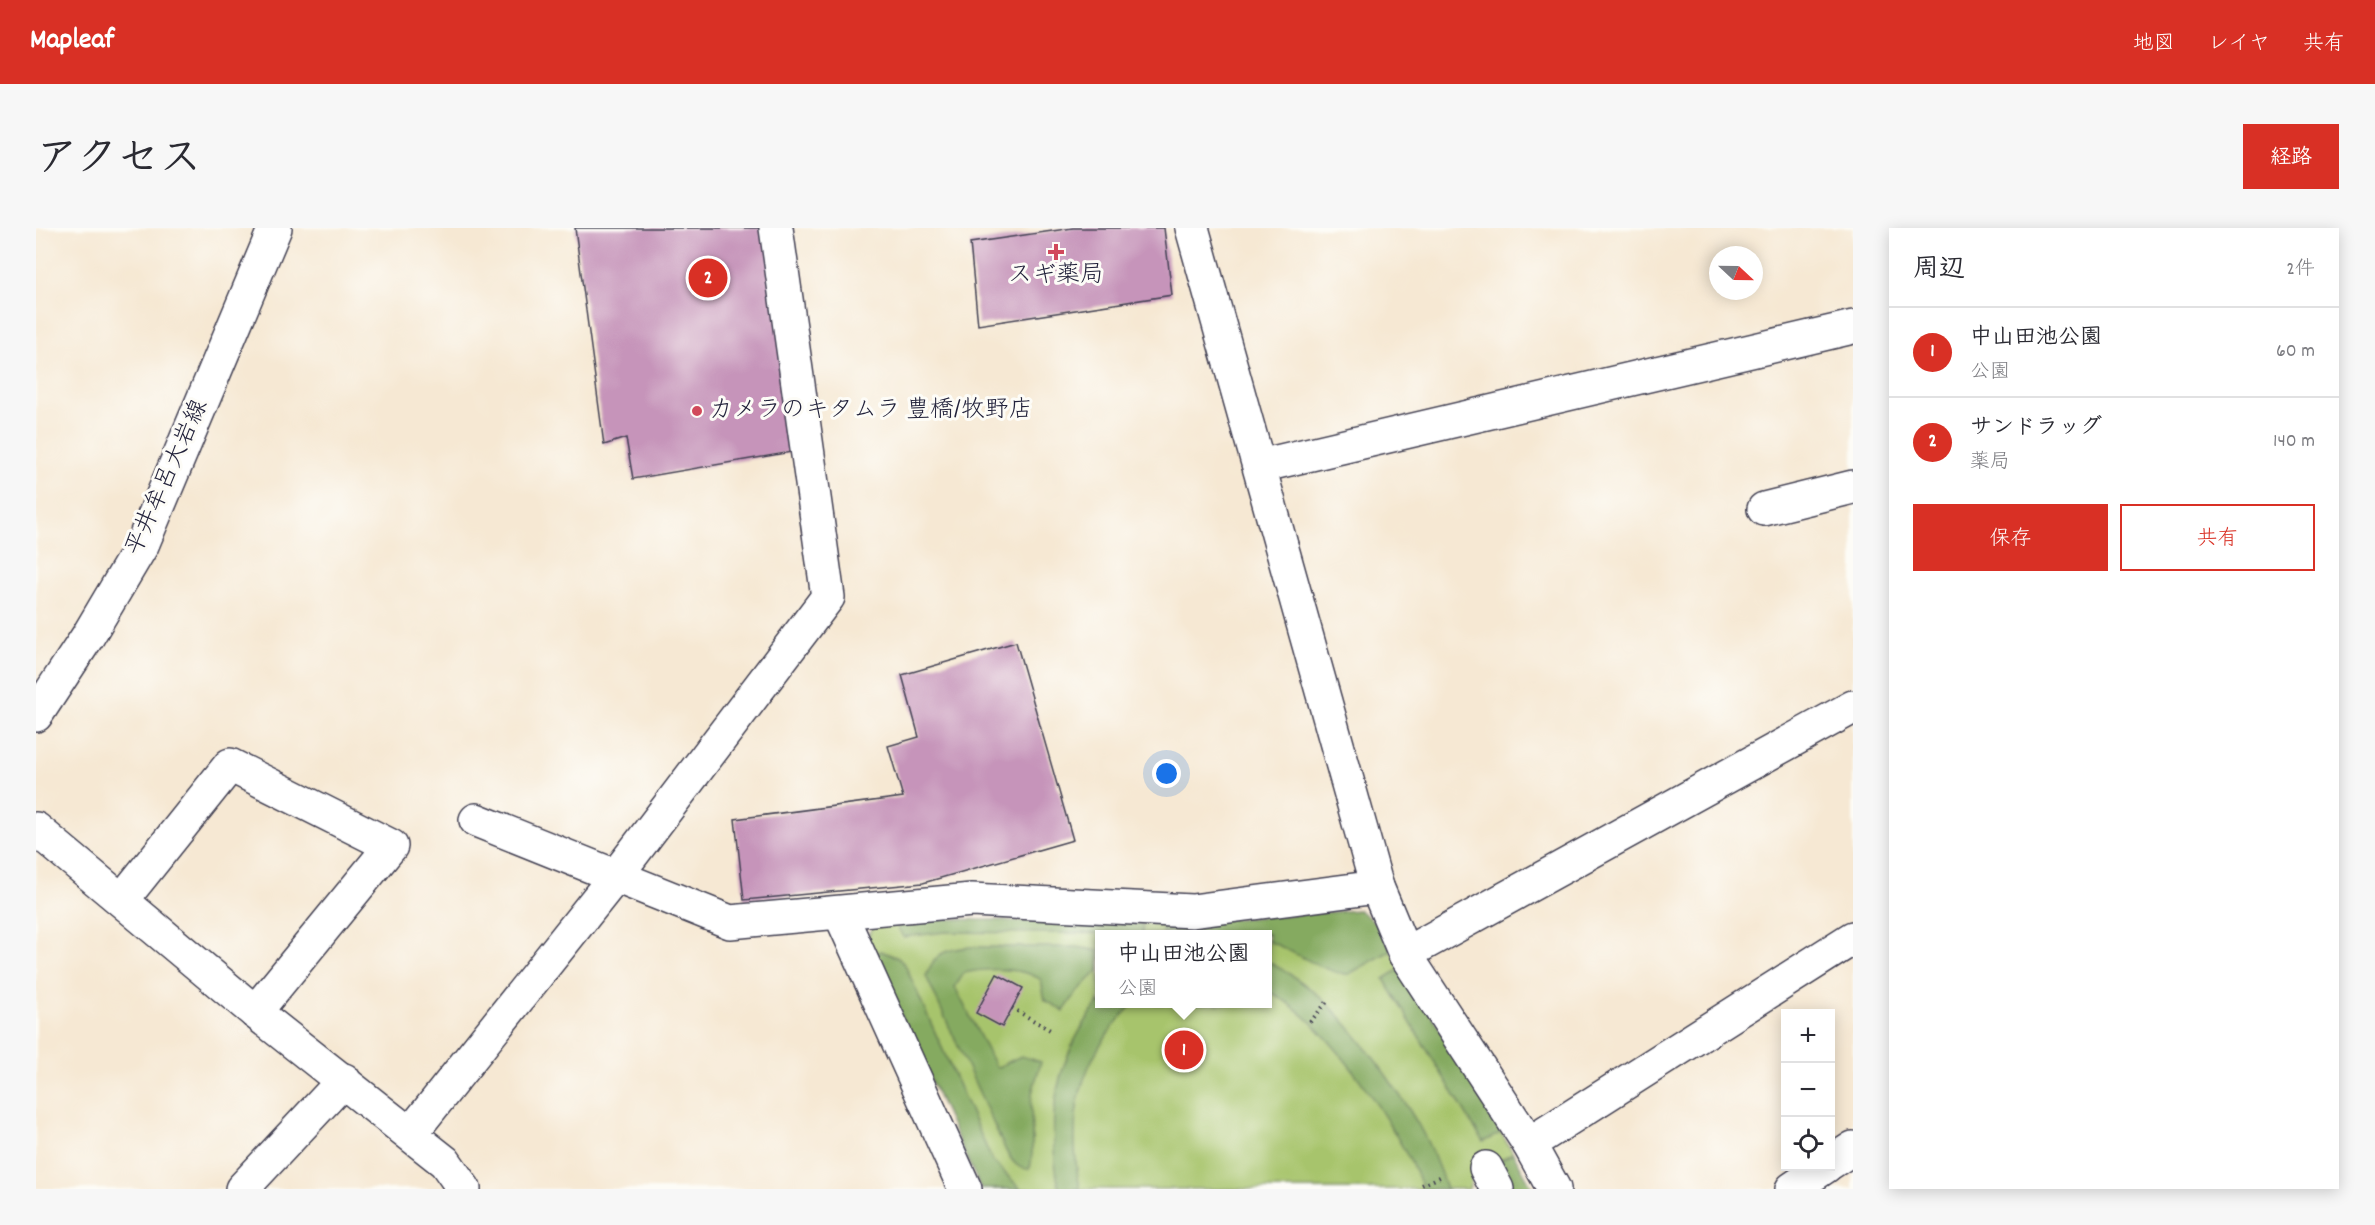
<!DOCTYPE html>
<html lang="ja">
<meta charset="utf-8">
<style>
body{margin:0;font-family:Dekko,"Klee One",sans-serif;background:#f7f7f7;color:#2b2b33}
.controls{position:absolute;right:18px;bottom:18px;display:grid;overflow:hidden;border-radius:0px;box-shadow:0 3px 15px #0003}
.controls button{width:54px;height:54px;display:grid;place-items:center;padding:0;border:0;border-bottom:2px solid #e1e1e2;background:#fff;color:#2b2b33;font:30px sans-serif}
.compass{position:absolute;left:1673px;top:18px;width:54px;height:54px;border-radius:50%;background:#fff;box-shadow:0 3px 15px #0003;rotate:112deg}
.you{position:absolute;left:1131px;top:546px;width:21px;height:21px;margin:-15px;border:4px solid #fff;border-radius:50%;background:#1a73e8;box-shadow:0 0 0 9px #1a73e833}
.badge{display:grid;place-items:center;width:39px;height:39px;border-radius:50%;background:#d93025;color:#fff;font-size:20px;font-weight:700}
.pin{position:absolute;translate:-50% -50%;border:3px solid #fff;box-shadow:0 2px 6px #0006}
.popup{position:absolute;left:1059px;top:702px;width:177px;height:78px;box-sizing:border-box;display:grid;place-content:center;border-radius:0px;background:#fff;filter:drop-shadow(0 2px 4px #0005);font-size:20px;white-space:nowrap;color:#7c7c81}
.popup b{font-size:22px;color:#2b2b33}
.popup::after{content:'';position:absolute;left:50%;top:100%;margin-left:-12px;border:12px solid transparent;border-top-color:#fff}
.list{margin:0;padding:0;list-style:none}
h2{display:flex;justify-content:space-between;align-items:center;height:78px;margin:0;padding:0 24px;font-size:26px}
h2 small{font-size:20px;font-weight:400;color:#7c7c81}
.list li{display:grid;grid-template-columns:39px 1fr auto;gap:18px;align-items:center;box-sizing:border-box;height:90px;padding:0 24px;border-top:2px solid #e1e1e2}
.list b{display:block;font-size:22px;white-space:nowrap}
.list p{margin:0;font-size:20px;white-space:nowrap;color:#7c7c81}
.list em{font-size:20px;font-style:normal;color:#7c7c81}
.actions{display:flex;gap:12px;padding:18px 24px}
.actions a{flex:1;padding:14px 0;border:2px solid #d93025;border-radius:0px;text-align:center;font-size:21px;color:#d93025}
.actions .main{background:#d93025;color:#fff}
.icon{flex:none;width:33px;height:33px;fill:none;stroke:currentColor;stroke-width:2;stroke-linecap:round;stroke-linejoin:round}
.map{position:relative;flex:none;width:1817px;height:961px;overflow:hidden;border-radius:0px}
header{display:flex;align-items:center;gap:36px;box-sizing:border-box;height:84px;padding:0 30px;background:#d93025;color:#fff}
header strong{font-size:28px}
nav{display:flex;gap:33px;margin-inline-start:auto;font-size:21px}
.intro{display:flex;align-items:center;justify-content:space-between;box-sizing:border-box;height:144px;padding:0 36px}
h1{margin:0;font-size:42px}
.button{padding:15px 27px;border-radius:0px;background:#d93025;color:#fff;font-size:21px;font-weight:700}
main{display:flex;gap:36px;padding:0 36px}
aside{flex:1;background:#fff;border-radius:0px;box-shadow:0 3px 15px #0003}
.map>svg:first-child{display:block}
.green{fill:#a7c46c;stroke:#647354;stroke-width:1.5;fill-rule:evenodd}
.forest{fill:#85aa60;stroke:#54664e;stroke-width:1.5}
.building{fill:#c694ba}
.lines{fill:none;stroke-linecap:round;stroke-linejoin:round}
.minor-casing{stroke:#424052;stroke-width:36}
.major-casing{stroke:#424052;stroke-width:36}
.path{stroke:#424052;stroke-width:4;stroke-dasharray:1.5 4.5;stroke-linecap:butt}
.minor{stroke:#fff;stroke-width:33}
.major{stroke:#fff;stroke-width:33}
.poi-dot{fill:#d1495b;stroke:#fdfcf7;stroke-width:2}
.labels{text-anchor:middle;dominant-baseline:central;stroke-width:6;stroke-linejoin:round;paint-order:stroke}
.poi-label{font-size:24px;fill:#22223b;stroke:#fdfcf7}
.street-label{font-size:24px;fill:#22223b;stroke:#fdfcf7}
</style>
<header>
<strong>Mapleaf</strong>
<nav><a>地図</a><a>レイヤ</a><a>共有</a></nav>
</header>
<div class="intro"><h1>アクセス</h1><a class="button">経路</a></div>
<main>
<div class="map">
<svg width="1817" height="961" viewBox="0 0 1817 961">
<rect width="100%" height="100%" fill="#fdfcf7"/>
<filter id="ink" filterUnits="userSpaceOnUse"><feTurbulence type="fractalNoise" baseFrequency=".0167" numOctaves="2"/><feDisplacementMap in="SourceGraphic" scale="12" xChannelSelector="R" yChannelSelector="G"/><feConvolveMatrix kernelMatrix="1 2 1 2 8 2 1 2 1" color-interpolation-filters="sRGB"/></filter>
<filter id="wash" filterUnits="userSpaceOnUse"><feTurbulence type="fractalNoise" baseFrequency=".008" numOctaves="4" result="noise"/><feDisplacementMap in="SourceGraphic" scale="24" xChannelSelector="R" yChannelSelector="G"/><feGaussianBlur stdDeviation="1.35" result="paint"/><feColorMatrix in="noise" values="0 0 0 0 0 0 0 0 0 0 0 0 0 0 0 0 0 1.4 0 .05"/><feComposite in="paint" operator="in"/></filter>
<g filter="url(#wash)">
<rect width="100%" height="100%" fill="#f6e8d3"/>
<path class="green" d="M 1323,682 L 1367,739 L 1477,925 L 1437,947 L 1433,961 L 945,961 L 830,712 L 837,699 L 914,691 L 1146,697 ZM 1064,706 L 1232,706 L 1232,776 L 1064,776 Z"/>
<g class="forest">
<path d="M 1323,682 L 1340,695 L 1356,722 L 1313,746 C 1295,748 1254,721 1232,713 L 1232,706 L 1126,704 L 1127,696 Z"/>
<path d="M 914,691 L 1107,696 L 1106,706 L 909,704 L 867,709 L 860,696 Z"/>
<path d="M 935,719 L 1041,719 L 1064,723 L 1064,741 L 1041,764 L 1028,783 L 1009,772 L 1005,752 C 988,739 949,740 928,745 L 919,759 L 959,838 L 962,839 L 985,828 L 1005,834 C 1002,845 998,856 996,866 C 993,886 1000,928 993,941 C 981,941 976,933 970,923 L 890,748 C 899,724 910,721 935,719 Z"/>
<path d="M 845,723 L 862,730 L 869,737 L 956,932 L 985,961 L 945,961 L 837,727 Z"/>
<path d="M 1232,734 C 1282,758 1313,796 1345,840 C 1374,881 1395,912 1410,961 L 1388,961 C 1360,900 1294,793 1232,763 Z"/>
<path d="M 1367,739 L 1465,905 L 1447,914 L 1348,751 Z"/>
<path d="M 1064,773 L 1064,776 L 1097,776 C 1043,830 1030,887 1044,961 L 1023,961 C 1010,888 1018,832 1064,773 Z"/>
<path d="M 1477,925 L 1497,961 L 1475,961 L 1460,935 Z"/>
</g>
<g id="blocks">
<g class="building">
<path d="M 539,0 L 732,0 L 756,224 L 597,251 L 590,210 L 568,217 Z"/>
<path d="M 1037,0 L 1128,0 L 1136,67 L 942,97 L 934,15 Z"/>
<path d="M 980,414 L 1037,612 L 887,655 L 708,672 L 699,591 L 867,569 L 852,518 L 883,509 L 866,447 Z"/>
<path d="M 961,746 L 987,760 L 966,799 L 940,785 Z"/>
</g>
</g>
</g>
<g filter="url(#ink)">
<use href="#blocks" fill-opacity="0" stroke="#424052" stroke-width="1.5"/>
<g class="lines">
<defs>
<g id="minor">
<path d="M 1156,0 L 1341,659 L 1369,726 L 1493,916 L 1518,961"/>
<path d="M 1224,238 L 1817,99"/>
<path d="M 1728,281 L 1817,259"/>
<path d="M 440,592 L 694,694 L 936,672 L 1156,683 L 1341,659"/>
<path d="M 0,601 L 219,784 L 409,934 L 428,961"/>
<path d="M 86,672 L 194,537 L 355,618 L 219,784"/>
<path d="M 804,685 L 929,961"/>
<path d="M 1369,726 L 1817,479"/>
<path d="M 375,905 L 579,649 L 792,369 L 740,0"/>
<path d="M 1493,916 L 1817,710"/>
<path d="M 1794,935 L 1817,920"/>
<path d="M 1450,940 L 1461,961"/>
<path d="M 206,961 L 308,852"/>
<path d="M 1756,961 L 1790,938"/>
</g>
<path id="major" d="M 0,487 L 52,408 L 106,317 L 239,0"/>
</defs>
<use href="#minor" class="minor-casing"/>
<use href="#major" class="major-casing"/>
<g class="path">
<path d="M 976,780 L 1016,803"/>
<path d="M 1274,794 L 1291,774"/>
<path d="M 1386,957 L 1406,948"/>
</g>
<use href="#minor" class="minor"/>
<use href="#major" class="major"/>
</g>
</g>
<g class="poi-dot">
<path d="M1017 15h6v6h6v6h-6v6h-6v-6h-6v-6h6z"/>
<circle cx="661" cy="183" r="6"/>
</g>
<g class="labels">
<g class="poi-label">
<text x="1020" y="48">スギ薬局</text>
<text x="673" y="183" text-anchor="start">カメラのキタムラ 豊橋/牧野店</text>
</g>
<g class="street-label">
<text transform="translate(132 250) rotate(-66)">平井牟呂大岩線</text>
</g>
</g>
</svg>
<div class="controls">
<button>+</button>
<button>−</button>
<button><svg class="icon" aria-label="locate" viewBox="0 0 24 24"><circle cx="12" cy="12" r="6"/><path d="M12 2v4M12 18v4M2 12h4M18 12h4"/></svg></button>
</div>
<svg class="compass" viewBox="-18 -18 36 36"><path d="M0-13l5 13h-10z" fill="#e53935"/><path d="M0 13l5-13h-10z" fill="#7c7c81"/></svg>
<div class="you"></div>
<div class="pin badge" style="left:1148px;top:822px">1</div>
<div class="popup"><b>中山田池公園</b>公園</div>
<div class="pin badge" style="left:672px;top:50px">2</div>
</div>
<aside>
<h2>周辺<small>2件</small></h2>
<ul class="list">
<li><span class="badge">1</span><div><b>中山田池公園</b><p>公園</p></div><em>60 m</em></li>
<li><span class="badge">2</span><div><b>サンドラッグ</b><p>薬局</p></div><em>140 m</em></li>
</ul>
<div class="actions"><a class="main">保存</a><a>共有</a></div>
</aside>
</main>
